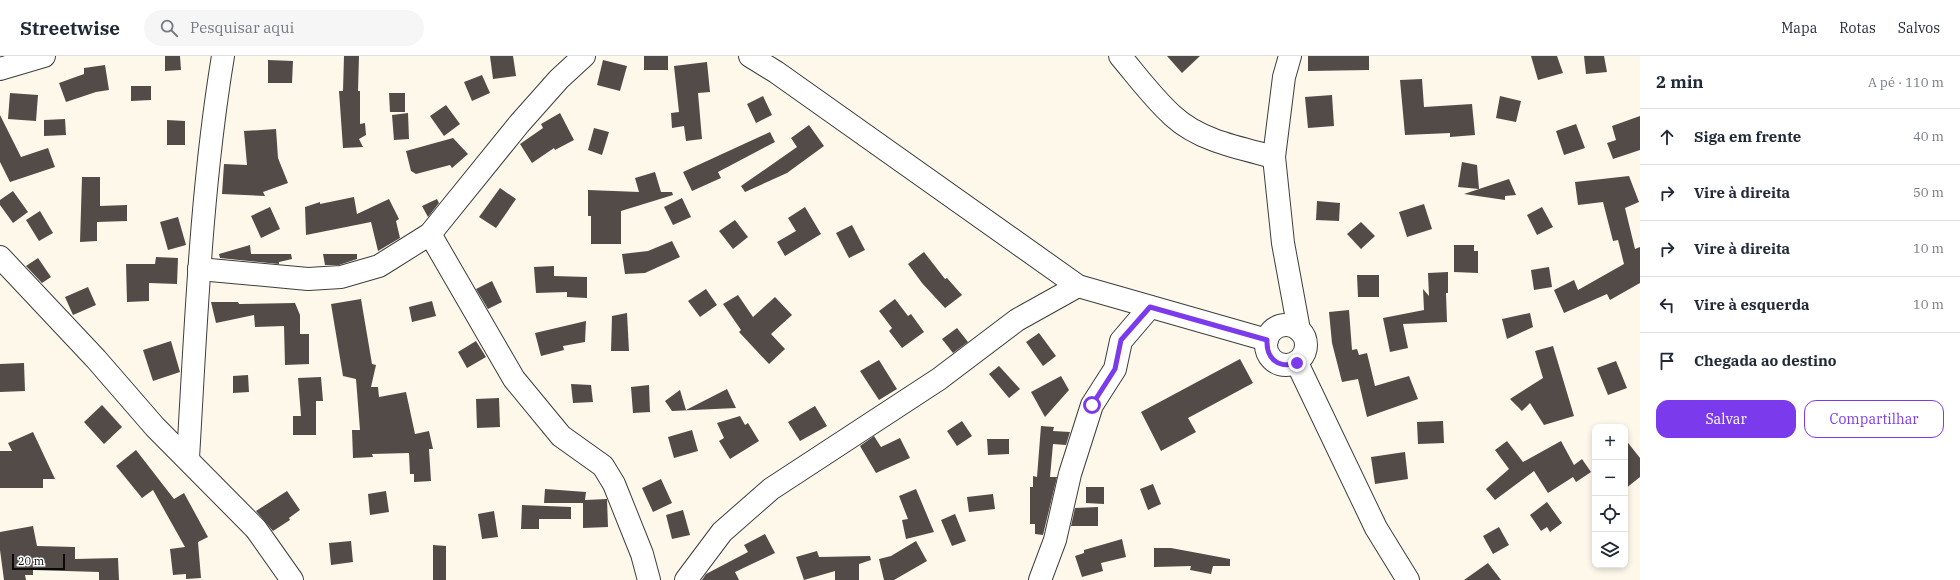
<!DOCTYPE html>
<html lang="pt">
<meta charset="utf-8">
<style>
body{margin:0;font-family:"IBM Plex Serif",serif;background:#f6f6f7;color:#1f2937}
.controls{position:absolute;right:12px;bottom:12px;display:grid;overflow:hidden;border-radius:8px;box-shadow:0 2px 6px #0003}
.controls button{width:36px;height:36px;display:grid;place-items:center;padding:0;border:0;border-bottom:1px solid #e0e1e3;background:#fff;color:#1f2937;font:20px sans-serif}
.scale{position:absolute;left:12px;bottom:10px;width:53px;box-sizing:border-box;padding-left:4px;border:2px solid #0a0a0a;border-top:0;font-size:11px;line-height:14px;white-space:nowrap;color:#0a0a0a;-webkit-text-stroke:3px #fff;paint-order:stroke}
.stop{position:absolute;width:12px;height:12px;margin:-9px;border:3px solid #7c3aed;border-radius:50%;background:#fff}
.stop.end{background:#7c3aed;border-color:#fff;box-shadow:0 1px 4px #0008}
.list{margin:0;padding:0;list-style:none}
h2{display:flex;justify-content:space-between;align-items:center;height:52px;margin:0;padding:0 16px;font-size:17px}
h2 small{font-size:13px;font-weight:400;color:#747a83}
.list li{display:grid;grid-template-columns:26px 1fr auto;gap:12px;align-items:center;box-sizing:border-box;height:56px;padding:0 16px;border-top:1px solid #e0e1e3}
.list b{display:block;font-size:15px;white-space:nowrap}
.list em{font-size:13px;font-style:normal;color:#747a83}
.actions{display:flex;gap:8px;padding:12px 16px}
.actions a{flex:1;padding:9px 0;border:1px solid #7c3aed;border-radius:12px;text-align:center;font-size:14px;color:#7c3aed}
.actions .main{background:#7c3aed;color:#fff}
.icon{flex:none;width:22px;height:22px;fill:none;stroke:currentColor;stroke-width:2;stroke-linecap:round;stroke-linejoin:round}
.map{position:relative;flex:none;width:1640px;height:524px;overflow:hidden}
header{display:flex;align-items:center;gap:24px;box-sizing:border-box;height:56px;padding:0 20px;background:#fff;border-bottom:1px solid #e0e1e3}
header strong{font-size:19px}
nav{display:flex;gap:22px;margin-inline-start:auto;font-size:14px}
.search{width:280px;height:36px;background:#f6f6f7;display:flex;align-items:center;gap:10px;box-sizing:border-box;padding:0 14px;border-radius:22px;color:#747a83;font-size:15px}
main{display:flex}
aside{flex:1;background:#fff}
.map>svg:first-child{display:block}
.building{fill:#524b48}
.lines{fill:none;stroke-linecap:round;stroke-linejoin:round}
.minor-casing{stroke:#3d3d3d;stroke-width:24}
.minor{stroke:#fff;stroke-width:22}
.route{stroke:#7c3aed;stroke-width:5}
</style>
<header>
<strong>Streetwise</strong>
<div class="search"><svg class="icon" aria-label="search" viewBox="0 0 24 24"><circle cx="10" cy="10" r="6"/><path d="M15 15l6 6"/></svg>Pesquisar aqui</div>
<nav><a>Mapa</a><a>Rotas</a><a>Salvos</a></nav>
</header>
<main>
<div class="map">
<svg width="1640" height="524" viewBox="0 0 1640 524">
<rect width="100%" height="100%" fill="#fdf8ea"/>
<g class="building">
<path d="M 165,0 L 180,0 L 181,14 L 165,15 Z"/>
<path d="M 344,0 L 359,0 L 358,35 L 360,35 L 360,68 L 365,67 L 366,79 L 359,83 L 363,91 L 343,92 L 339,35 L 343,35 Z"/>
<path d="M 490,0 L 513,0 L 516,20 L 493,23 Z"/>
<rect x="644" y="0" width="24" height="14"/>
<path d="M 1167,0 L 1200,0 L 1182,17 Z"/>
<path d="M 1308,0 L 1369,0 L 1369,14 L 1308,15 Z"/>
<path d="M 1531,0 L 1557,0 L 1563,17 L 1538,24 Z"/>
<path d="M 1584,0 L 1604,0 L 1607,16 L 1586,18 Z"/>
<path d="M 268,4 L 293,5 L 292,27 L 268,27 Z"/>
<path d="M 603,4 L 627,10 L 620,35 L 597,29 Z"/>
<path d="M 707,6 L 710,36 L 698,37 L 702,83 L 686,85 L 684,70 L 672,72 L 671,57 L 679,56 L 674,10 Z"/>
<path d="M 105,9 L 109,34 L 96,36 L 66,46 L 59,27 L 84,18 L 84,12 Z"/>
<path d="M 482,19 L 490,37 L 472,45 L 464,26 Z"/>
<path d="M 1422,23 L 1424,51 L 1472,48 L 1475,79 L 1450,81 L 1450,77 L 1405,79 L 1400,24 Z"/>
<path d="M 131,30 L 151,30 L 151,44 L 131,45 Z"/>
<path d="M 10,37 L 38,39 L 36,65 L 8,63 Z"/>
<path d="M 389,37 L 405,37 L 405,56 L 390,56 Z"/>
<path d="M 1332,39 L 1334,70 L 1308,72 L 1305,41 Z"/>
<path d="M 763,40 L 772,59 L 756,67 L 747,48 Z"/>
<path d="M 1500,40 L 1521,45 L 1516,66 L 1496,62 Z"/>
<path d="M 446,49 L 460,68 L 444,80 L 430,60 Z"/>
<path d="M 408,57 L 409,83 L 394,84 L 392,59 Z"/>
<path d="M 560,57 L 574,84 L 555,94 L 554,92 L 532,107 L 520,88 L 543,72 L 541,68 Z"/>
<path d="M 0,59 L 21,101 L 48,92 L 55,111 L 10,126 L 0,106 Z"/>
<path d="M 1640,60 L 1640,94 L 1613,103 L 1607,87 L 1616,84 L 1612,70 Z"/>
<path d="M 65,63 L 66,79 L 44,80 L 44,64 Z"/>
<path d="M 167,64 L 185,65 L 185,89 L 167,89 Z"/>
<path d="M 1576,68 L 1585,92 L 1564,99 L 1556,75 Z"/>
<path d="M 809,69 L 824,90 L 787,117 L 745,136 L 741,130 L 797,91 L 791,82 Z"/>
<path d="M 594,72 L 609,76 L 602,99 L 588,94 Z"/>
<path d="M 276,73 L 278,102 L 288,127 L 263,136 L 265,140 L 222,138 L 224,108 L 247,109 L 244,75 Z"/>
<path d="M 770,76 L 775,86 L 718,116 L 721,122 L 692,135 L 683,116 Z"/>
<path d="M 453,82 L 468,98 L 452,112 L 450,109 L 416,118 L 411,115 L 406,95 Z"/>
<path d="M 1462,106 L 1477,109 L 1479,133 L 1458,131 Z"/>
<path d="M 655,116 L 661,136 L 672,136 L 673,139 L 621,155 L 621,188 L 591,188 L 591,160 L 588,160 L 588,134 L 639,136 L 635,122 Z"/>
<path d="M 1629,120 L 1639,146 L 1625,152 L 1635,193 L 1640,191 L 1640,227 L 1610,244 L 1607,238 L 1564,257 L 1554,234 L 1574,224 L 1578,234 L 1624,208 L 1618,184 L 1613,185 L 1603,146 L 1578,149 L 1575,126 Z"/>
<path d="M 82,121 L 100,121 L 100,150 L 127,149 L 127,165 L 97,166 L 97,185 L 80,186 Z"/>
<path d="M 1509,123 L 1516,139 L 1505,140 L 1505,144 L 1464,138 Z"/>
<path d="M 500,132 L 516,143 L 496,172 L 479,161 Z"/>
<path d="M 13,135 L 28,156 L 13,167 L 0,149 L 0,144 Z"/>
<path d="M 354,141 L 357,158 L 389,143 L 399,163 L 396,165 L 400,182 L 378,195 L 371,166 L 306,179 L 305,151 L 320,146 L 320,148 Z"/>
<path d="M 682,142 L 691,161 L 673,169 L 664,151 Z"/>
<path d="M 437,143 L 439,147 L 428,161 L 422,150 Z"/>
<path d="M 1317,145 L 1340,147 L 1339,165 L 1316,164 Z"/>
<path d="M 1424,148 L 1432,173 L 1407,181 L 1399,156 Z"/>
<path d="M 270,151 L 280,173 L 261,182 L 251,160 Z"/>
<path d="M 805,151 L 821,178 L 785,200 L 777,186 L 796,175 L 788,162 Z"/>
<path d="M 1542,151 L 1553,171 L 1537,179 L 1527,159 Z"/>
<path d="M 40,155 L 53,177 L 39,185 L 26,164 Z"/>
<path d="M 178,161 L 186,189 L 168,194 L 160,166 Z"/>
<path d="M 735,164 L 748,181 L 733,193 L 719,175 Z"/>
<path d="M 1361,166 L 1375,180 L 1361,193 L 1347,178 Z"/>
<path d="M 852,169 L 865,194 L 849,202 L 836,177 Z"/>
<path d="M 672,185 L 680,201 L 645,217 L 625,218 L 622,198 L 648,195 Z"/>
<path d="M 250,189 L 251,198 L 291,198 L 292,203 L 279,206 L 279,208 L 220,202 L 219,198 Z"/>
<path d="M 1454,189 L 1474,189 L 1474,195 L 1478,195 L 1478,217 L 1454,216 Z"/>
<path d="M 924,196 L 945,223 L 947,222 L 962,239 L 945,252 L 922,227 L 908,208 Z"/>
<path d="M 323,198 L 357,198 L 357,203 L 339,209 L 325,209 Z"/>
<path d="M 156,201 L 178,202 L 177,228 L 149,227 L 149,245 L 127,246 L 126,208 L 155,208 Z"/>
<path d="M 38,202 L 51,221 L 42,227 L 26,210 Z"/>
<path d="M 554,210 L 554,220 L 587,221 L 587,242 L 567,241 L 567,236 L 536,237 L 534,211 Z"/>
<path d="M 1549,211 L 1552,231 L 1534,234 L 1531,214 Z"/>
<path d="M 1448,216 L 1448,237 L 1446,237 L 1447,266 L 1403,268 L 1408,292 L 1390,296 L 1383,262 L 1424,254 L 1423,233 L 1429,240 L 1428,217 Z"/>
<path d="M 1357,219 L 1379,219 L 1379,241 L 1358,241 Z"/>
<path d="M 492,225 L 502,246 L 488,253 L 476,233 Z"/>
<path d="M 88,231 L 96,249 L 73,259 L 65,241 Z"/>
<path d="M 706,233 L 717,249 L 700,261 L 688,245 Z"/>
<path d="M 738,239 L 753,261 L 775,241 L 792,259 L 771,278 L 785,293 L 769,308 L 739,276 L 741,274 L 723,248 Z"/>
<path d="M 361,243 L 372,308 L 376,309 L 371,331 L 378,331 L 379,341 L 406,336 L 415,378 L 429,375 L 433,393 L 429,393 L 431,425 L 414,426 L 414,418 L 410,418 L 409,397 L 372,398 L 373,401 L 353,402 L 352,374 L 360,374 L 356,323 L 343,320 L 331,248 Z"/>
<path d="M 895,243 L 908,260 L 911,258 L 924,276 L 902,292 L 889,275 L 892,272 L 879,255 Z"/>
<path d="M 432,245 L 436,260 L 412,266 L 409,251 Z"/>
<path d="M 211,246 L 238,246 L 239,248 L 295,247 L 300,259 L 300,278 L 309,278 L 309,308 L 285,309 L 284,270 L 255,271 L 254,259 L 216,267 Z"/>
<path d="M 1349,254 L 1352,294 L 1357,293 L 1359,299 L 1367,297 L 1375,330 L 1409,320 L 1418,343 L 1367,361 L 1358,323 L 1342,326 L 1332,287 L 1329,256 Z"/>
<path d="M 627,257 L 629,295 L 611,295 L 612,260 Z"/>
<path d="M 1530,257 L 1533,271 L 1507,283 L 1502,263 Z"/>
<path d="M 586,265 L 585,286 L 563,290 L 564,294 L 541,300 L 535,277 Z"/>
<path d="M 957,272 L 968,286 L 953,297 L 942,283 Z"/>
<path d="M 1039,277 L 1056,300 L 1043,310 L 1026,286 Z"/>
<path d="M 171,285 L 180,316 L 153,325 L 143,294 Z"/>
<path d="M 476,285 L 486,301 L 467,312 L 458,296 Z"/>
<path d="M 1553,290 L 1574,360 L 1544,369 L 1530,347 L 1522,355 L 1510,343 L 1543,322 L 1535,295 Z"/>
<path d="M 1240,303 L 1253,327 L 1188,362 L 1196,376 L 1161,395 L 1141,356 Z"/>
<path d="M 879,304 L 897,333 L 879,344 L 860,315 Z"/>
<path d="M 1616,305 L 1627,332 L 1608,339 L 1597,312 Z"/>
<path d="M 24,307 L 25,335 L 0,336 L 0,308 Z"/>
<path d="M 999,310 L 1020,333 L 1009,342 L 989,318 Z"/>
<path d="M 248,319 L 249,336 L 233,337 L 233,320 Z"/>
<path d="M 1061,320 L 1069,334 L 1045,361 L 1031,336 Z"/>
<path d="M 321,321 L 323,345 L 316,345 L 316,379 L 293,379 L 293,360 L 301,360 L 298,322 Z"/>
<path d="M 571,328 L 591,329 L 593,346 L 573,347 Z"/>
<path d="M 649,329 L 650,356 L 633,357 L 631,331 Z"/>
<path d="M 727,333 L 736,352 L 672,355 L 665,345 L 680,334 L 686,354 Z"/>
<path d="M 499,342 L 500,371 L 477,372 L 476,343 Z"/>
<path d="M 102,349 L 122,371 L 104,388 L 84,366 Z"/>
<path d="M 815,350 L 827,370 L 800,385 L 788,366 Z"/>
<path d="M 740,360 L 745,369 L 748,367 L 759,385 L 730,403 L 719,385 L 724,382 L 717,367 Z"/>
<path d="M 962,365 L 972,380 L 957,390 L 947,375 Z"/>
<path d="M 1443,365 L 1444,387 L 1418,388 L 1417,366 Z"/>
<path d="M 1041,370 L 1054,371 L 1053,375 L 1070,376 L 1066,389 L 1053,388 L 1050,421 L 1057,421 L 1043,479 L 1035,478 L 1035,468 L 1030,468 L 1030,431 L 1033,431 L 1033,420 L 1037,421 Z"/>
<path d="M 692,374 L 698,395 L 674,402 L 668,381 Z"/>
<path d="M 33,376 L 55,423 L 43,423 L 43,432 L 0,432 L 0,395 L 12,395 L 8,387 Z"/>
<path d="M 874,380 L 881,391 L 900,382 L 910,402 L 876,417 L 860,390 Z"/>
<path d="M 987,383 L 1009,383 L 1009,398 L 988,399 Z"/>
<path d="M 1625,383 L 1640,402 L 1640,421 L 1625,433 Z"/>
<path d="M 1507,385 L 1523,406 L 1561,385 L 1574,409 L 1582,403 L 1591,416 L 1576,426 L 1573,421 L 1548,437 L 1534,415 L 1495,444 L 1486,433 L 1509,413 L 1495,394 Z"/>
<path d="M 136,394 L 174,443 L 184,437 L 208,481 L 198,486 L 201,522 L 186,523 L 186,518 L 173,519 L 170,493 L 185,491 L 153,434 L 142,442 L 116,410 Z"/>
<path d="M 1405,396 L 1408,423 L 1375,428 L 1371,401 Z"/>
<path d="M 661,423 L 672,447 L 653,456 L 642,432 Z"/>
<path d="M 1153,428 L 1161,448 L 1148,454 L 1140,433 Z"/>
<path d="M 1086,431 L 1104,431 L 1104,448 L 1086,447 Z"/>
<path d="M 545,433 L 586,436 L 585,444 L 607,443 L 608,471 L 583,472 L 583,447 L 544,447 Z"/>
<path d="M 916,433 L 934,476 L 906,483 L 902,464 L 908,463 L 899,440 Z"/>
<path d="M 287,435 L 300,454 L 289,462 L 290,464 L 273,475 L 256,455 Z"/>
<path d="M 386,435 L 389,456 L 370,459 L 368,438 Z"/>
<path d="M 993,438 L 995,453 L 969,456 L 967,441 Z"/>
<path d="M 1547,446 L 1562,467 L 1550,476 L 1547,471 L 1541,475 L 1530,459 Z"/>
<path d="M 522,449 L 571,451 L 571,463 L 539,463 L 539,473 L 521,473 Z"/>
<path d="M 1098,451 L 1098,470 L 1071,470 L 1075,452 Z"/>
<path d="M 683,454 L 690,479 L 672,483 L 666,459 Z"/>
<path d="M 494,455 L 498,481 L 482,483 L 478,458 Z"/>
<path d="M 955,458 L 966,485 L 952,490 L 941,464 Z"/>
<path d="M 33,470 L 37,490 L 75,491 L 75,503 L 118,502 L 119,524 L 99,524 L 99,516 L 33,514 L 33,519 L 25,519 L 26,524 L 4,524 L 0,494 L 0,476 Z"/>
<path d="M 1499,471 L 1509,489 L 1493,498 L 1483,480 Z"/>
<path d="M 765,478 L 775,497 L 735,516 L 739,524 L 702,524 L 706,518 L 748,496 L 744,489 Z"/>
<path d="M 1122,483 L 1126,501 L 1101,507 L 1103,515 L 1082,521 L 1075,500 L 1084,497 L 1084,494 Z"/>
<path d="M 351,485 L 353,506 L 331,509 L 329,487 Z"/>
<path d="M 916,485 L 927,505 L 894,524 L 884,524 L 879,503 L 891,500 Z"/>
<path d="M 433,489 L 446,490 L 446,524 L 433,524 Z"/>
<path d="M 1154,492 L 1171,492 L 1230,503 L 1230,510 L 1213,510 L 1211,518 L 1190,514 L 1191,510 L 1154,511 Z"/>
<path d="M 817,495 L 819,501 L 870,500 L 871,504 L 859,508 L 859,524 L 835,524 L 835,515 L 804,524 L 796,501 Z"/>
<path d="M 1488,507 L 1501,524 L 1464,524 Z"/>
</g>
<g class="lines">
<defs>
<g id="minor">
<path d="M 750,0 L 776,16 L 1078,230 L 1267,284"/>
<path d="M 1120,0 C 1137,20 1153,42 1173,60 C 1200,85 1240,92 1274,101"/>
<path d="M 1290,0 L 1284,21 L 1274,101 L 1283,187 L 1299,274"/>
<path d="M 0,13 L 44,0"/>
<path d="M 430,178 L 514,323 L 561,380 L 603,410 L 614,428 L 642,498 L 649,524"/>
<path d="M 0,201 L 96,303 L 155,371 L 256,473 L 292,524"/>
<path d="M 199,213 L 308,223 L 341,221 L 379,210 L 430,178 L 519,68 L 559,23 L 584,0"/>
<circle cx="1286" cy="289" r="20"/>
<path d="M 1297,307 L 1376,472 L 1408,524"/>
<path d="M 188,402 C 196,268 201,133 223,0"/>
<path d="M 686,524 L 722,476 L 771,433 L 939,323 L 1017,264 L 1078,230"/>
<path d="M 1040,524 L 1055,484 L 1070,418 L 1092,349 L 1115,313 L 1121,285 L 1150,251"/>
</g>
</defs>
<use href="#minor" class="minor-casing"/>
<use href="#minor" class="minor"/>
</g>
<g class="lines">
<path class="route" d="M 1092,349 L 1115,313 L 1121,284 L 1150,251 L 1267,284 C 1266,303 1279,313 1297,307"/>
</g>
</svg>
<div class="controls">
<button>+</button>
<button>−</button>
<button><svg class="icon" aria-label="locate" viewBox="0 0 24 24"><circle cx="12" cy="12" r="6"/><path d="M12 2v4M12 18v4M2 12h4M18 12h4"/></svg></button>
<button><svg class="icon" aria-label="layers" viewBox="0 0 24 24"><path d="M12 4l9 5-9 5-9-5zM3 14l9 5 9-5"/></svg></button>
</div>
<div class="scale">20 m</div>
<div class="stop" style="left:1092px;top:349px"></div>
<div class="stop end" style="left:1297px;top:307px"></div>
</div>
<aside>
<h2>2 min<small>A pé · 110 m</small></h2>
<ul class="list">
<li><svg class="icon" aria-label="ahead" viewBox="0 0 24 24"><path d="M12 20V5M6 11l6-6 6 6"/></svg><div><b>Siga em frente</b></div><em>40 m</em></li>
<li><svg class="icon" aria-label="right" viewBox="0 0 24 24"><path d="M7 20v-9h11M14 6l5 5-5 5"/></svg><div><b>Vire à direita</b></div><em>50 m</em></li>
<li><svg class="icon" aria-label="right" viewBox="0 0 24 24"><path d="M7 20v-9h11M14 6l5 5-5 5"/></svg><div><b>Vire à direita</b></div><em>10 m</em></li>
<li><svg class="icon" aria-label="left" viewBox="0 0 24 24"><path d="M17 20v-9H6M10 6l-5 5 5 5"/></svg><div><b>Vire à esquerda</b></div><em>10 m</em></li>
<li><svg class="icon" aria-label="arrive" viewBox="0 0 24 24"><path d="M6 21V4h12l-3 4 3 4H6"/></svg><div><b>Chegada ao destino</b></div></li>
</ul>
<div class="actions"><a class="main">Salvar</a><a>Compartilhar</a></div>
</aside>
</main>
